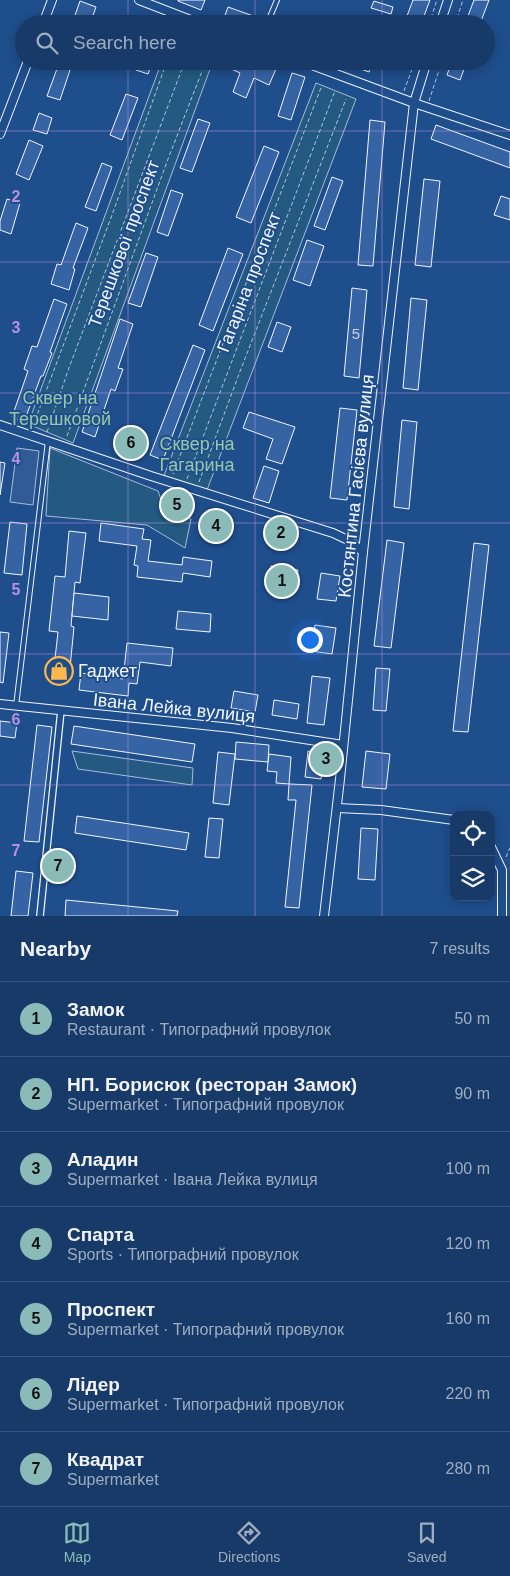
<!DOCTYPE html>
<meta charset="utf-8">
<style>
body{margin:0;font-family:Arial,sans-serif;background:#244571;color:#f1f3f6}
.controls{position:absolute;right:15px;bottom:15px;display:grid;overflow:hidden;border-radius:10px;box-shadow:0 2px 12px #0003}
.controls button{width:45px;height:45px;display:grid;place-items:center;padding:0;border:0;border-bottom:1px solid #36547d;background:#173a69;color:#f1f3f6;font:25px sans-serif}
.you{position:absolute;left:309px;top:639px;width:18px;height:18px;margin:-12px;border:4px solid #fff;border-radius:50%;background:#1a73e8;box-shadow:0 0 0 8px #1a73e833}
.badge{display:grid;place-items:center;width:32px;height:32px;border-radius:50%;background:#8bbbb9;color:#111;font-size:16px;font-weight:700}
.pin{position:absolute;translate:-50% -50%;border:2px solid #fff;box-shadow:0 1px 5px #0006}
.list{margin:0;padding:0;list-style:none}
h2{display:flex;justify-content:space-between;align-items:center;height:65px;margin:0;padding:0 20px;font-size:21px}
h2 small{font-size:16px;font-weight:400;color:#9eadc0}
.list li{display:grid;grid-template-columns:32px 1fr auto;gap:15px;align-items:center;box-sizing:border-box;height:75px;padding:0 20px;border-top:1px solid #36547d}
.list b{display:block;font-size:19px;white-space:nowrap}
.list p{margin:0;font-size:16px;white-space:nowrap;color:#9eadc0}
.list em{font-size:16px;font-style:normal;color:#9eadc0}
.icon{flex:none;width:28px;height:28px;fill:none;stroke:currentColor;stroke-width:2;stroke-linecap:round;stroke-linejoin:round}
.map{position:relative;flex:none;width:510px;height:916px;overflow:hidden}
.search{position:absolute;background:#173a69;box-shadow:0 2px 12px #0003;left:15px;right:15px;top:15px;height:55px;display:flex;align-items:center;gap:12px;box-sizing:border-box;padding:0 18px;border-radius:28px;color:#9eadc0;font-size:19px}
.sheet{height:590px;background:#173a69}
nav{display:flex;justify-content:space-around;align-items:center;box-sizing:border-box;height:70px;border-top:1px solid #36547d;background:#173a69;font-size:14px;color:#9eadc0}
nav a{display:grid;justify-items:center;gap:2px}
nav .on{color:#8bbbb9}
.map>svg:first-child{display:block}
.green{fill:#245a82;stroke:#a8bbd7}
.parking{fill:#305b95;stroke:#a8bbd7}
.building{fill:#3563a3;stroke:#f2f6ff}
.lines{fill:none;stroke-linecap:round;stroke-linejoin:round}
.service-casing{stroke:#f2f6ff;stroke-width:6}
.pedestrian-casing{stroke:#f2f6ff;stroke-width:8}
.minor-casing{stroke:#f2f6ff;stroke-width:10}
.path{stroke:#b3c4dc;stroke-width:1;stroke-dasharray:4 2.5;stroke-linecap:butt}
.service{stroke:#1f4e8c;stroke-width:4}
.pedestrian{stroke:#1f4e8c;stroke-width:5.5}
.minor{stroke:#1f4e8c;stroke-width:8}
.grid{fill:none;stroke:#b691df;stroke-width:1;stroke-opacity:0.55}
.labels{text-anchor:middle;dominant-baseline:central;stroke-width:4;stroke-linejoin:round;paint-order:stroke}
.number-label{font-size:15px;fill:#c3d1e8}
.street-label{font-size:18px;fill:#f2f6ff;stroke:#1f4e8c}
.park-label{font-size:18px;fill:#97c8a6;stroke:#1f4e8c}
.poi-label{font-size:18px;fill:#f2f6ff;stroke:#1f4e8c;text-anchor:start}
.grid-label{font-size:16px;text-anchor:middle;font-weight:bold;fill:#b691df;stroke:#1f4e8c;stroke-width:4;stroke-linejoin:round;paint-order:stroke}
</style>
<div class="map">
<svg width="510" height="916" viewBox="0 0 510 916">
<rect width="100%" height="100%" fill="#1f4e8c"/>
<g class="green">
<path d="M 162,61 L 213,61 L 73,443 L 28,424 Z"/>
<path d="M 316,83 L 356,99 L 207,490 L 163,478 Z"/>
<path d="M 50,448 L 158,491 L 165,511 L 191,519 L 185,548 L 147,525 L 46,516 Z"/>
<path d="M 72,751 L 193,768 L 192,785 L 78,769 Z"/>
</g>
<path class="parking" d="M 17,448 L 39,451 L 33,505 L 10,502 Z"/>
<g class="building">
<path d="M 178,0 L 205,0 L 201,10 L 178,1 Z"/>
<path d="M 413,0 L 430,0 L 421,24 L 404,24 Z"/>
<path d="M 474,0 L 489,0 L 480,24 L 465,24 Z"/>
<path d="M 80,1 L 96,7 L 90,24 L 72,24 Z"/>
<path d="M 374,1 L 393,7 L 391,14 L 371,8 Z"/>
<path d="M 228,7 L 259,18 L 257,24 L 239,24 L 224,18 Z"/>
<path d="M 140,61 L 153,61 L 148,74 L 136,70 Z"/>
<path d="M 224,61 L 257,61 L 276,69 L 269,85 L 254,78 L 246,98 L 233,92 L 240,73 L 223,65 Z"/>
<path d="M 339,61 L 373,61 L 369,72 Z"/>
<path d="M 452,61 L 467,61 L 460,80 L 447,75 Z"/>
<path d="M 58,66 L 70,70 L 60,100 L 47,96 Z"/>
<path d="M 292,73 L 305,77 L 291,120 L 278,116 Z"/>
<path d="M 126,94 L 138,98 L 122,140 L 110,135 Z"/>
<path d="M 39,113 L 52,118 L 47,134 L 33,130 Z"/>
<path d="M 198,119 L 210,123 L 192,172 L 180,168 Z"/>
<path d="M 370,120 L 385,122 L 373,266 L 358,265 Z"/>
<path d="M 436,125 L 510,152 L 510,168 L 431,139 Z"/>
<path d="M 29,140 L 43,146 L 29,180 L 16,174 Z"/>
<path d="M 264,146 L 279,152 L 251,223 L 236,217 Z"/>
<path d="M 102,163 L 112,167 L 96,211 L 85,207 Z"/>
<path d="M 332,177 L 343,181 L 325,230 L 314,226 Z"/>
<path d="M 424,179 L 440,181 L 431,267 L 415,265 Z"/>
<path d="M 171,190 L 183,194 L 168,236 L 157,232 Z"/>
<path d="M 501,196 L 510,199 L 510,220 L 494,215 Z"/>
<path d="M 7,199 L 20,203 L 11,234 L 0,230 L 0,221 Z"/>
<path d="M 76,223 L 88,228 L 73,268 L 75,269 L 69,290 L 51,284 L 57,264 L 61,265 Z"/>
<path d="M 307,240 L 324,246 L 310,286 L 293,280 Z"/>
<path d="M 228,248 L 243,254 L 213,331 L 199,325 Z"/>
<path d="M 146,253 L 158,257 L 141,307 L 128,303 Z"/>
<path d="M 352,288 L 367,290 L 359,378 L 344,376 Z"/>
<path d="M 411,298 L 427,300 L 418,390 L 403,388 Z"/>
<path d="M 54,299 L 67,304 L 50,352 L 52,353 L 43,376 L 41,376 L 24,422 L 12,417 L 28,371 L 24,369 L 32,346 L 37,347 Z"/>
<path d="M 120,319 L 133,324 L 118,368 L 123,369 L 115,391 L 111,389 L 95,437 L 82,432 Z"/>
<path d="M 277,322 L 291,327 L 282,352 L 268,347 Z"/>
<path d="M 193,345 L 205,350 L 163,460 L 150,455 Z"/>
<path d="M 340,408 L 357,410 L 347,500 L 330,498 Z"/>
<path d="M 249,412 L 295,427 L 282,464 L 266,459 L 273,439 L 243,428 Z"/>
<path d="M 402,420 L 417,422 L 409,509 L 394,507 Z"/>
<path d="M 130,434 L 140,437 L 135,452 L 125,449 Z"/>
<path d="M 0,462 L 5,463 L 0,495 Z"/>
<path d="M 264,466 L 279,471 L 269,503 L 253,498 Z"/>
<path d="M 170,493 L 188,499 L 185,511 L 166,506 Z"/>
<path d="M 10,522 L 27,524 L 22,575 L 4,573 Z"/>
<path d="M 101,523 L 144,529 L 142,539 L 151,540 L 148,561 L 182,565 L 183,557 L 212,561 L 210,577 L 183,573 L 182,582 L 137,577 L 138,566 L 134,565 L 137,546 L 99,541 Z"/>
<path d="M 69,531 L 86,533 L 80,583 L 75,582 L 71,626 L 74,627 L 69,678 L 53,676 L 58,632 L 49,631 L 55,576 L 65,577 Z"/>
<path d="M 387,540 L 404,543 L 391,648 L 374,646 Z"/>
<path d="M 474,543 L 489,545 L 468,732 L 453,731 Z"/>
<path d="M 271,566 L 298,570 L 295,591 L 268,588 Z"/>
<path d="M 321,573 L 340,576 L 336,601 L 317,599 Z"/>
<path d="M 74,593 L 109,597 L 108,620 L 72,616 Z"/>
<path d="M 178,611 L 211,614 L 210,632 L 176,629 Z"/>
<path d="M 315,625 L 336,628 L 332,654 L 311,651 Z"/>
<path d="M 0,632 L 9,633 L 3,683 L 0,682 Z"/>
<path d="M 127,643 L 173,648 L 171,666 L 140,662 L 137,684 L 129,683 L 128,696 L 79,690 L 81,673 L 123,679 Z"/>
<path d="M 376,668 L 390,669 L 386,711 L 373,710 Z"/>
<path d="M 312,676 L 330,678 L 324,725 L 307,723 Z"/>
<path d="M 234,691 L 258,695 L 255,712 L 231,708 Z"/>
<path d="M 274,700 L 299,704 L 297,719 L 272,715 Z"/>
<path d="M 0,721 L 17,723 L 15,738 L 0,736 Z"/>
<path d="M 37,725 L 52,727 L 39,842 L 24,841 Z"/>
<path d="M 74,726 L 195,744 L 192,762 L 71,744 Z"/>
<path d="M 236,742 L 269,745 L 268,762 L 235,759 Z"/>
<path d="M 308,751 L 325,753 L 321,779 L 305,777 Z"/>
<path d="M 366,751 L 390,754 L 386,789 L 362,787 Z"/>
<path d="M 218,752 L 235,754 L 229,805 L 213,803 Z"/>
<path d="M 269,754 L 291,757 L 289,784 L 276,783 L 277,772 L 267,771 Z"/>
<path d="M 289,784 L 312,785 L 299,908 L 285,907 L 296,800 L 288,800 Z"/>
<path d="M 77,816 L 189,833 L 186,850 L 75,833 Z"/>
<path d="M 209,818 L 223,819 L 219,858 L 205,857 Z"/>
<path d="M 361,828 L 378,829 L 375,880 L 358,879 Z"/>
<path d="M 53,857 L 62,858 L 62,873 L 52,872 Z"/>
<path d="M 16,871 L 33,873 L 28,916 L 11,916 Z"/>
<path d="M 66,900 L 178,911 L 177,916 L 65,916 Z"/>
</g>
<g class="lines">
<defs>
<g id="service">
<path d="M 267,24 L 277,0"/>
<path d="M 16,706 L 48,441"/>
</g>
<path id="pedestrian" d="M 40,916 L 61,710"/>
<g id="minor">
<path d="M 139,0 L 201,24"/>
<path d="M 43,24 L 52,0"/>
<path d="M 440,24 L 448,0"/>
<path d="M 301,61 L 414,103 L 510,135"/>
<path d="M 0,134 L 28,61"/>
<path d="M 0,425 L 151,476 L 333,533 L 350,541 L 363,552"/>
<path d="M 0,704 L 232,728 L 343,745"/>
<path d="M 337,808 L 381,810 L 454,820"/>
<path d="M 491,847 L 502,870 L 502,916"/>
<path d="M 324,916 L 340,779 L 363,552 L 414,103 L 427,61"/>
</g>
</defs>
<use href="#service" class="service-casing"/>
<use href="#pedestrian" class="pedestrian-casing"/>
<use href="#minor" class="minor-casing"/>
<g class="path">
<path d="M 429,24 L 437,0"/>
<path d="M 455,24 L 463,0"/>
<path d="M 404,91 L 415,61"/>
<path d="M 429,101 L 442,61"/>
<path d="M 33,426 L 112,215 L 167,61"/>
<path d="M 47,432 L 70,365 L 185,61"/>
<path d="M 67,436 L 168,159 L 206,61"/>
<path d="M 173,474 L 322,85"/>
<path d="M 187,479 L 335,91"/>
<path d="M 199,482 L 239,374 L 346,99"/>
<path d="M 506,857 L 510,848"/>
</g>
<use href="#service" class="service"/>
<use href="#pedestrian" class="pedestrian"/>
<use href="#minor" class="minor"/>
</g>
<path class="grid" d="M 128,0 L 128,24M 255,0 L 255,24M 382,0 L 382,24M 128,61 L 128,916M 255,61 L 255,916M 382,61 L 382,916M 0,131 L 510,131M 0,262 L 510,262M 0,393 L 510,393M 0,523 L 510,523M 0,654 L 510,654M 0,785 L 510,785"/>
<defs>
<symbol id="shop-ring" viewBox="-11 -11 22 22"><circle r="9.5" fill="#1f4e8c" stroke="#ffb74d" stroke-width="1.5"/><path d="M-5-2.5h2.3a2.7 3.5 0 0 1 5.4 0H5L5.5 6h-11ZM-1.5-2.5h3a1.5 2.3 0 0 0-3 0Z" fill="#ffb74d"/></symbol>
</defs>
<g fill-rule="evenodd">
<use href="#shop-ring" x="43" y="655" width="32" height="32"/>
</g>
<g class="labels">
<g class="number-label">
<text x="356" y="333">5</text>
</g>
<g class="street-label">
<text transform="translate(124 244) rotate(-70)">Терешкової проспект</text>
<text transform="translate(249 282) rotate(-69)">Гагаріна проспект</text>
<text transform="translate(356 486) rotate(-84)">Костянтина Гасієва вулиця</text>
<text transform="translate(174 708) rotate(6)">Івана Лейка вулиця</text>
</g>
<g class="park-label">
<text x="60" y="398">Сквер на<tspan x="60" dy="21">Терешковой</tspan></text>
<text x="197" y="444">Сквер на<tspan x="197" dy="21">Гагарина</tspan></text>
</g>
<g class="poi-label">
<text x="78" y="671">Гаджет</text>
</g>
</g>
<g class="grid-label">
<text x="16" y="202">2</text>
<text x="16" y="333">3</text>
<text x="16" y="464">4</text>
<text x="16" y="595">5</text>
<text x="16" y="725">6</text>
<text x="16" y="856">7</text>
</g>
</svg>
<div class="controls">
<button><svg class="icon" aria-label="locate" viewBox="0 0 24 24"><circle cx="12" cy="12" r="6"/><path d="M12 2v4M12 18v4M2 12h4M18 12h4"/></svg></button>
<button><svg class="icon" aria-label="layers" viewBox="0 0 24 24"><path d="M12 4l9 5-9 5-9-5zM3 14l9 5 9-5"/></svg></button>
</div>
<div class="you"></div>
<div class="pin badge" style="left:282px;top:581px">1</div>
<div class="pin badge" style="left:281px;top:533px">2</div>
<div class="pin badge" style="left:326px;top:759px">3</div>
<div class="pin badge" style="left:216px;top:526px">4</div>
<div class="pin badge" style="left:177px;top:505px">5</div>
<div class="pin badge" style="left:131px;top:443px">6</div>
<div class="pin badge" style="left:58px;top:866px">7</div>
<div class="search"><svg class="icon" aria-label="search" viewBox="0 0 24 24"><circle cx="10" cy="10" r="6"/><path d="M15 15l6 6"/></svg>Search here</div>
</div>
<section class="sheet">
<h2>Nearby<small>7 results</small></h2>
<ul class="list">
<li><span class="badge">1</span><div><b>Замок</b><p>Restaurant · Типографний провулок</p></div><em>50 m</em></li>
<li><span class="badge">2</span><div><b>НП. Борисюк (ресторан Замок)</b><p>Supermarket · Типографний провулок</p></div><em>90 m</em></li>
<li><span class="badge">3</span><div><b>Аладин</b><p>Supermarket · Івана Лейка вулиця</p></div><em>100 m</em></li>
<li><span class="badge">4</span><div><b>Спарта</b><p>Sports · Типографний провулок</p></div><em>120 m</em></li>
<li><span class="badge">5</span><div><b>Проспект</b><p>Supermarket · Типографний провулок</p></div><em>160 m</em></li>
<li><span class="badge">6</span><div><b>Лідер</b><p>Supermarket · Типографний провулок</p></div><em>220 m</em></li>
<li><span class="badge">7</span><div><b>Квадрат</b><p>Supermarket</p></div><em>280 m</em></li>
</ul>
</section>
<nav>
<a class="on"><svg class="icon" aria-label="map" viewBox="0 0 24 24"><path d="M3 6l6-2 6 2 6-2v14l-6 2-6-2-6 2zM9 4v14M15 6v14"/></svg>Map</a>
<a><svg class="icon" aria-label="directions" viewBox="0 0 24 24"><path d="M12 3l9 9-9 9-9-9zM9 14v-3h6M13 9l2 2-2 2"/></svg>Directions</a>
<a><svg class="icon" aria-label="saved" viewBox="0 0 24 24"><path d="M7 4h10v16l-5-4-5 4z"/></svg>Saved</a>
</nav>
